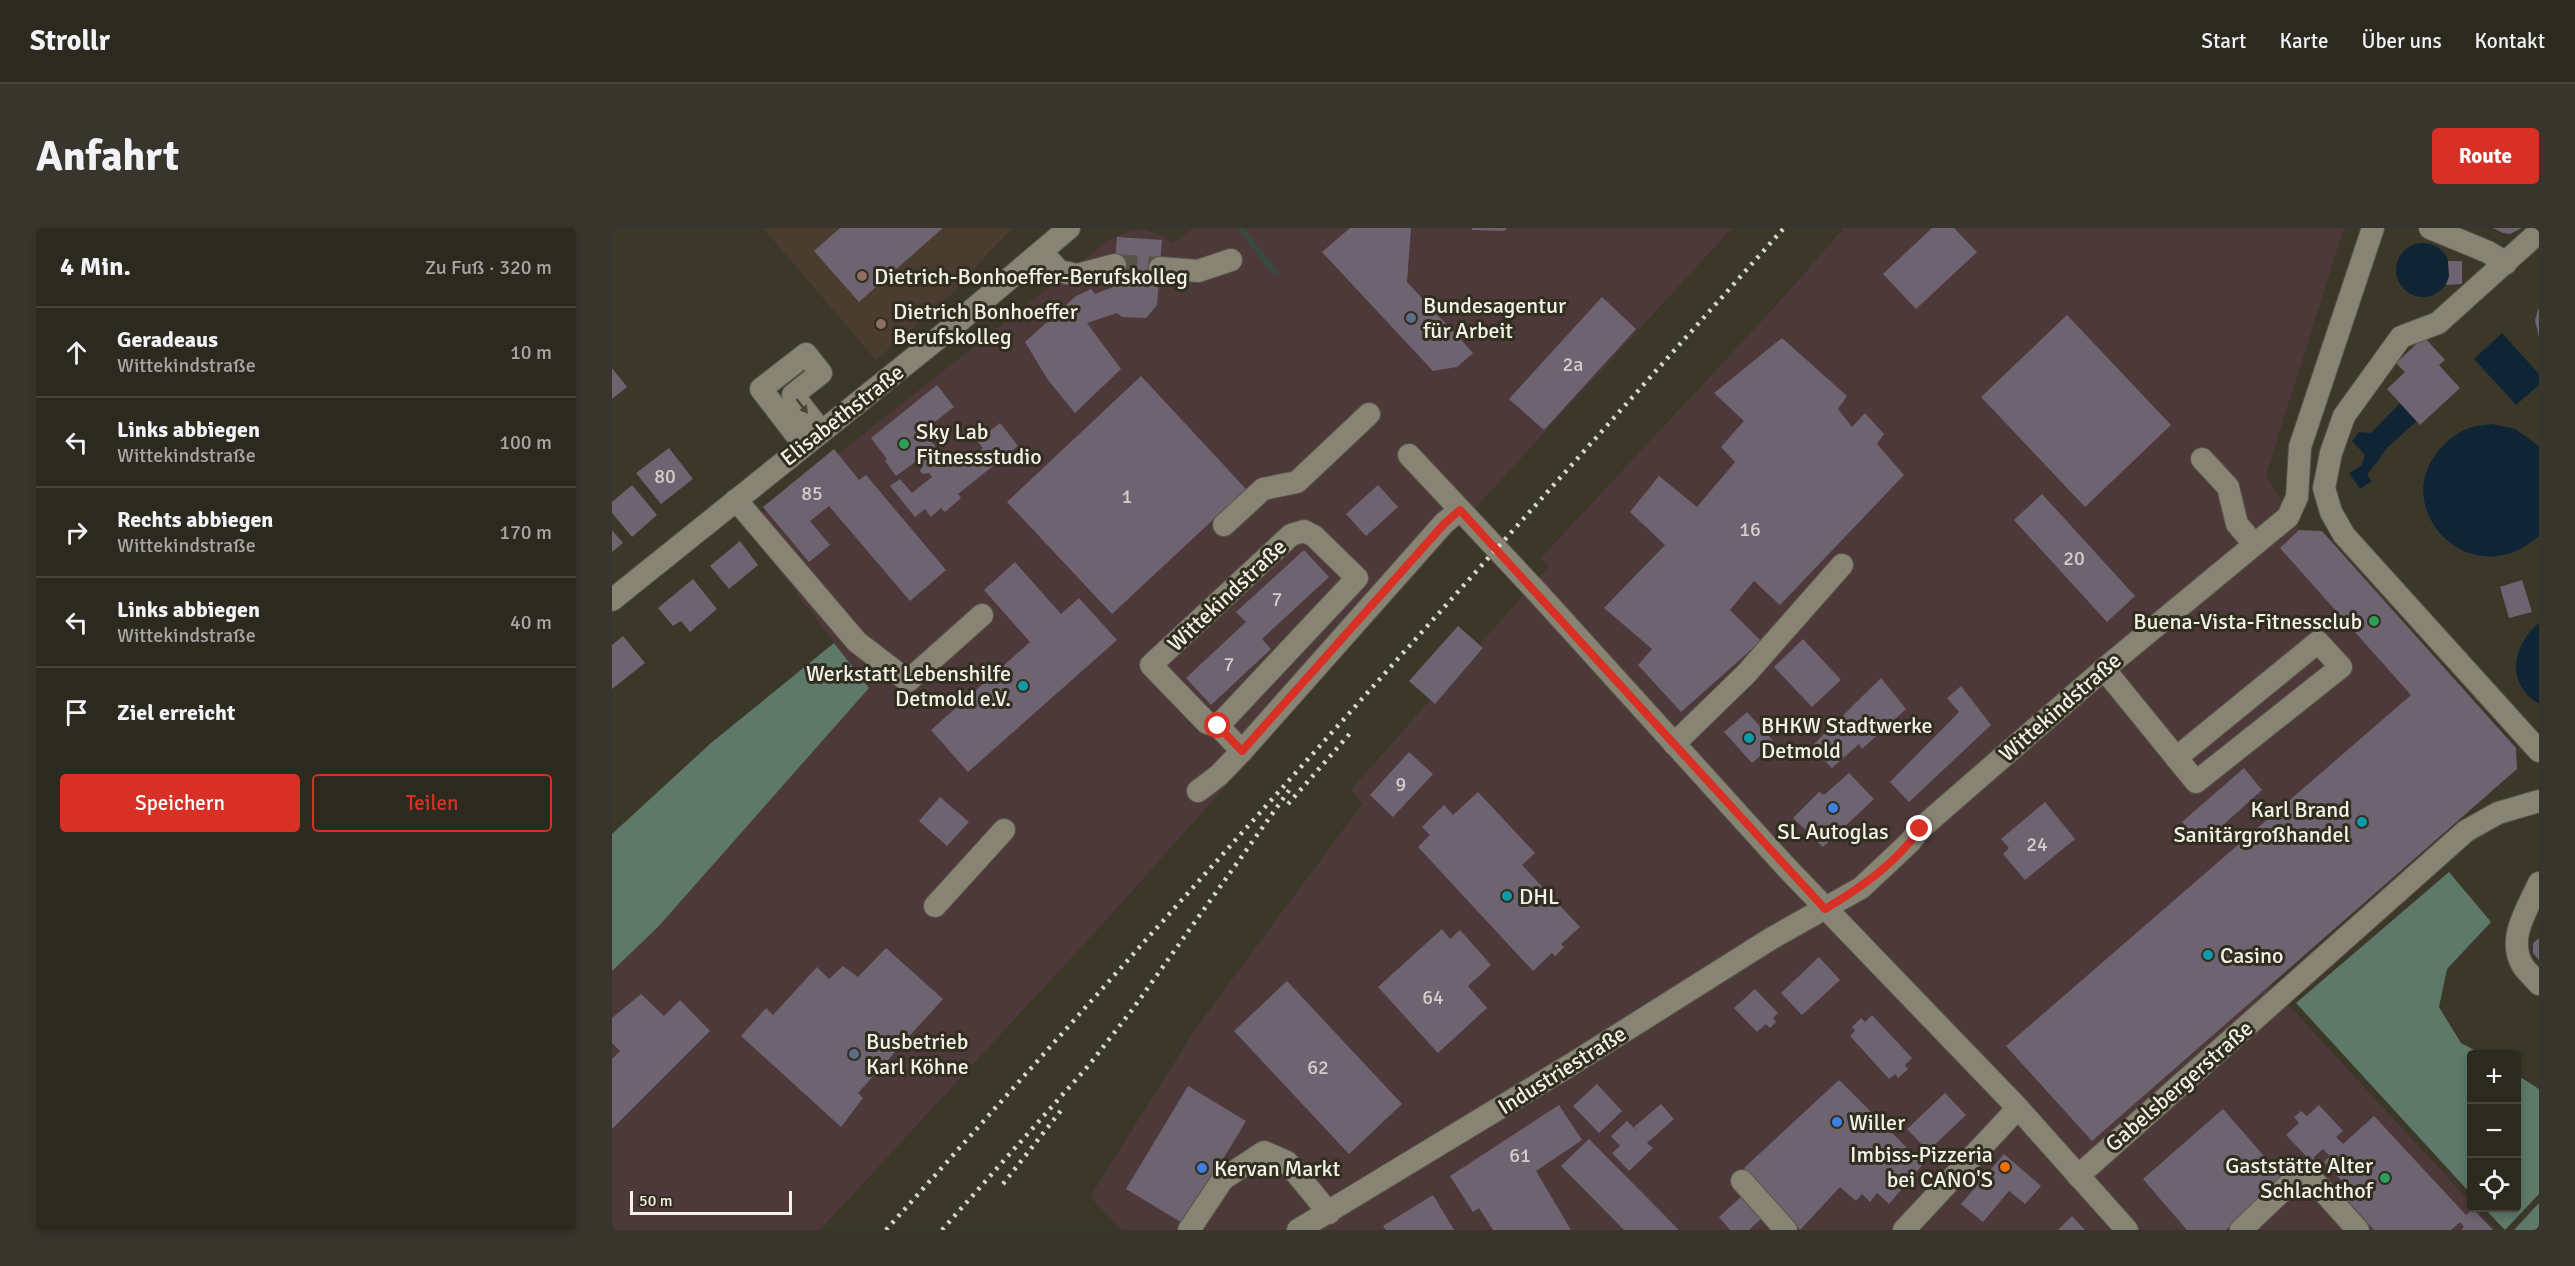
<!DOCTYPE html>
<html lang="de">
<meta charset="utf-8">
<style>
body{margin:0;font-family:Signika,sans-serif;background:#38352c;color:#f1f3f6}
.controls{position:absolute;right:18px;bottom:18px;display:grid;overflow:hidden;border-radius:6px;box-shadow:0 3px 9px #0003}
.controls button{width:54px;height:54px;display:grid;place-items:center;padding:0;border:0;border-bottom:2px solid #48453d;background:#2c291f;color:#f1f3f6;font:30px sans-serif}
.scale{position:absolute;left:18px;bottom:15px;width:162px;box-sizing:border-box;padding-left:6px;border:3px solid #f3f1e8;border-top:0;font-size:16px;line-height:21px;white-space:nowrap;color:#f3f1e8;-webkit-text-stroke:4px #312d1f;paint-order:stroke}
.stop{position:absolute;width:18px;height:18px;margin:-14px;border:4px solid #d93025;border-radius:50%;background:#fff}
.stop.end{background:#d93025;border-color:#fff;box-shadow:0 2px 6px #0008}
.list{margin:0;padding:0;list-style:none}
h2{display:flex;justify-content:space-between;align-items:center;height:78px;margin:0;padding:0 24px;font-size:26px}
h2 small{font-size:20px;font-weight:400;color:#a6a6a4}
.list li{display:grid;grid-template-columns:39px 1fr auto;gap:18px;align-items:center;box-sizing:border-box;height:90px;padding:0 24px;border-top:2px solid #48453d}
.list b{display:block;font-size:22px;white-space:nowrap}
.list p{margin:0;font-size:20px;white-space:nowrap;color:#a6a6a4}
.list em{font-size:20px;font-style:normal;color:#a6a6a4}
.actions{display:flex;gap:12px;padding:18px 24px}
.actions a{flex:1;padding:14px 0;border:2px solid #d93025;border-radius:6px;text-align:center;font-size:21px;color:#d93025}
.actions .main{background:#d93025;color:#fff}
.icon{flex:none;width:33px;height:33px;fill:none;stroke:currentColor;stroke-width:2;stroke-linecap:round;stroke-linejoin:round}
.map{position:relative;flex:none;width:1927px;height:1002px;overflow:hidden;border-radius:6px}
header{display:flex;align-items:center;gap:36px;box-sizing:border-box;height:84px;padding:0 30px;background:#2c291f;border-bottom:2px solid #48453d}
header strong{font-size:28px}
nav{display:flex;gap:33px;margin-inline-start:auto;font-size:21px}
.intro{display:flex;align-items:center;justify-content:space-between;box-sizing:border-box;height:144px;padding:0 36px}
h1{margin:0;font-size:42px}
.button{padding:15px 27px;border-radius:6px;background:#d93025;color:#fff;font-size:21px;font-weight:700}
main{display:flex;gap:36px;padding:0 36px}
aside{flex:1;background:#2c291f;border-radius:6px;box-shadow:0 3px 9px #0003}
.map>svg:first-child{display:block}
.commercial{fill:#4e393a}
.education{fill:#4a3c2e}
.green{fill:#39493f}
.forest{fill:#5e7969}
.water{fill:#0f2535}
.building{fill:#6e6370}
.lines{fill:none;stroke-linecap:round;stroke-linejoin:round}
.minor-tunnel{stroke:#575346;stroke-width:22;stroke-dasharray:22 11;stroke-linecap:butt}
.minor-casing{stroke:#585549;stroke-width:24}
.minor{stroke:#888474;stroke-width:22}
.rail{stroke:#d9d6cd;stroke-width:4.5;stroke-dasharray:3 6;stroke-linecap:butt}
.oneway{fill:#474334}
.route{stroke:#d93025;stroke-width:8}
.education-dot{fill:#8d6e63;stroke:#312d1f;stroke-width:2}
.service-dot{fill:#5c6f8a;stroke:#312d1f;stroke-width:2}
.leisure-dot{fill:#2e9e5b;stroke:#312d1f;stroke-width:2}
.culture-dot{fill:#0f9aa8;stroke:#312d1f;stroke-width:2}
.shop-dot{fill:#3f7fe0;stroke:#312d1f;stroke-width:2}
.food-dot{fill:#e8710a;stroke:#312d1f;stroke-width:2}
.labels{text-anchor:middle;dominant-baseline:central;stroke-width:6;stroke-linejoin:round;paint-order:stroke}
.number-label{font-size:20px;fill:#d2ceca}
.poi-label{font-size:22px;fill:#f3f1e8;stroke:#312d1f;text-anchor:start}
.street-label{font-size:22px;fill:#f3f1e8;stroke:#312d1f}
</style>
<header>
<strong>Strollr</strong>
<nav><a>Start</a><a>Karte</a><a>Über uns</a><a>Kontakt</a></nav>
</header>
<div class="intro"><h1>Anfahrt</h1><a class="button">Route</a></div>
<main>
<aside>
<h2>4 Min.<small>Zu Fuß · 320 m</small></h2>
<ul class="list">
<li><svg class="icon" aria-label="ahead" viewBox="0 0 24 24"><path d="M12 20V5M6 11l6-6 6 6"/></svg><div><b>Geradeaus</b><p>Wittekindstraße</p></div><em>10 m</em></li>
<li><svg class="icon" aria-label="left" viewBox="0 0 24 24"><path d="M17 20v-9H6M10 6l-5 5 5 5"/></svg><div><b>Links abbiegen</b><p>Wittekindstraße</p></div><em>100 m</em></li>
<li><svg class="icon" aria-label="right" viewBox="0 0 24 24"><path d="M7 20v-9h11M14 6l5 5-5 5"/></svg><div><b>Rechts abbiegen</b><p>Wittekindstraße</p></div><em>170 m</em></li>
<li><svg class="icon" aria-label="left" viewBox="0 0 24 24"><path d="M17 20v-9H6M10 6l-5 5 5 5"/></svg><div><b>Links abbiegen</b><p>Wittekindstraße</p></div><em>40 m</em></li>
<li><svg class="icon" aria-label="arrive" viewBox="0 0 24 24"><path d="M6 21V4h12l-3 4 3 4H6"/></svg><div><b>Ziel erreicht</b></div></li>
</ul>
<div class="actions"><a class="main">Speichern</a><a>Teilen</a></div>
</aside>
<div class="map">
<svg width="1927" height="1002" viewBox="0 0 1927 1002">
<rect width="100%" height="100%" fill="#3b3729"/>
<g class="commercial">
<path d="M 582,0 L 1120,0 L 833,313 L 486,701 L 208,1002 L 0,1002 L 0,743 L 46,699 L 257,460 L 134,299 L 498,11 L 520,2 L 533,2 L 551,8 L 561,15 Z"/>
<path d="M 1232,0 L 1732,0 L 1654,247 L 1687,302 L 1904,520 L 1905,541 L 1658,757 L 1859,975 L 1860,980 L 1863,980 L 1884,1002 L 510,1002 L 478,969 L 584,800 L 751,575 L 739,562 L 818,472 L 823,475 L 871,421 L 867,417 L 937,338 L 928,331 L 1160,82 Z"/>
</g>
<path class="education" d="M 151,0 L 401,0 L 378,23 L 348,59 L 264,132 Z"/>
<path class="green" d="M 625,0 L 632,0 L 669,47 L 659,45 Z"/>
<g class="forest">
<path d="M 222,415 L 257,460 L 46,699 L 0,743 L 0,606 L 99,515 Z"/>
<path d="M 1837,644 L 1879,694 L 1835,741 L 1827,779 L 1849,815 L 1870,826 L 1860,826 L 1859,966 L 1684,775 Z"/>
<path d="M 1905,847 L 1927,861 L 1927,966 L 1893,1002 L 1872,980 L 1904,980 Z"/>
<path d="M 1927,975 L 1927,1002 L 1902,1002 Z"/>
</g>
<g class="water">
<circle cx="1811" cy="42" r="27"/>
<path d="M 1890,105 L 1927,146 L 1927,157 L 1904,177 L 1862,131 Z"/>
<path d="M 1788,175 L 1805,193 L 1776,219 L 1755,247 L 1760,253 L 1748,261 L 1737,245 L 1749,238 L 1753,227 L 1740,213 L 1747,204 L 1759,205 Z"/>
<path d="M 1880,196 L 1903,201 L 1927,218 L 1927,308 C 1859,369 1775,280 1828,221 C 1836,212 1846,204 1857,200 C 1864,197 1873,198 1880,196 Z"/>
<path d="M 1927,395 L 1927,476 C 1893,456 1900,417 1927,395 Z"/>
</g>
<g class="building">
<path d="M 228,0 L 331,0 L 247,74 L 202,23 Z"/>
<path d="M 738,0 L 799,0 L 795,54 L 861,125 L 845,139 L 821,143 L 710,24 Z"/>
<path d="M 860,0 L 895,0 L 892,3 L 860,2 Z"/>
<path d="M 1320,0 L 1342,0 L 1365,24 L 1304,81 L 1271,46 Z"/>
<path d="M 1881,0 L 1910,0 L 1898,6 L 1891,5 Z"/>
<path d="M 505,9 L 550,12 L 545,77 L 534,90 L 510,89 L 505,85 L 475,95 L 509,141 L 463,185 L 436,152 L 413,114 L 464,68 L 479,61 L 483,66 L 501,59 Z"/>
<path d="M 1836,33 L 1850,33 L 1850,56 L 1834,57 L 1837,48 Z"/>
<path d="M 990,69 L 1024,101 L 932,202 L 897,171 Z"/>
<path d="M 1926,81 L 1927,81 L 1927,109 L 1923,93 Z"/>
<path d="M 1455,87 L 1559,197 L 1473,279 L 1369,169 Z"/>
<path d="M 1812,109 L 1833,132 L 1827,137 L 1848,160 L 1808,197 L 1775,161 L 1793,144 L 1784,135 Z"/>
<path d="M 1170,110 L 1235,168 L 1226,181 L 1240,199 L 1253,185 L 1272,206 L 1265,216 L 1292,247 L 1168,377 L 1142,353 L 1118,382 L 1149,413 L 1069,484 L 1026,437 L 1040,421 L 992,380 L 1053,317 L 1018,284 L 1047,248 L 1085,279 L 1123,234 L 1109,219 L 1132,193 L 1102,165 Z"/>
<path d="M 0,140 L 15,159 L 0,171 Z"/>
<path d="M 529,148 L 634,261 L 500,386 L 395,274 Z"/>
<path d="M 325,157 L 342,179 L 311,203 L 339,238 L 347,231 L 352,236 L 371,220 L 365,213 L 388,195 L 406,218 L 346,266 L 349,270 L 333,284 L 329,280 L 319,289 L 313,281 L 303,289 L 278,258 L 288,251 L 300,265 L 320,249 L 317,245 L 311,246 L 308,243 L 311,238 L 306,232 L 284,248 L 273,233 L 275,231 L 259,210 Z"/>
<path d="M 57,220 L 81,251 L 49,276 L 24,245 Z"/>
<path d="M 222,221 L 247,252 L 254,247 L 334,342 L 298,373 L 217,278 L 198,293 L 218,317 L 197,334 L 151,279 Z"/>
<path d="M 20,257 L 45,287 L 20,309 L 0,285 L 0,274 Z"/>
<path d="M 766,257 L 786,279 L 754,308 L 734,286 Z"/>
<path d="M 1430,266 L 1523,368 L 1495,394 L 1402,292 Z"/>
<path d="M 0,302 L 11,315 L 0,324 Z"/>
<path d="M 1687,302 L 1710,303 L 1904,520 L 1905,541 L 1480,913 L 1394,818 L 1799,467 L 1668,320 Z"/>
<path d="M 128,313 L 146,337 L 117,361 L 98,338 Z"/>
<path d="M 692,322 L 717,349 L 650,411 L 659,421 L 599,477 L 574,450 L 634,394 L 624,384 Z"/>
<path d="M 403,334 L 449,386 L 467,370 L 505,412 L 356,544 L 319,502 L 418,414 L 372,362 Z"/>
<path d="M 81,351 L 105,381 L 78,404 L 69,393 L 61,398 L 46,380 Z"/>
<path d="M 1910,352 L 1920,384 L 1897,390 L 1888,359 Z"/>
<path d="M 846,398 L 871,420 L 823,476 L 797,453 Z"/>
<path d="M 11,408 L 33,435 L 0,461 L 0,417 Z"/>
<path d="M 1191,411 L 1229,452 L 1200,479 L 1162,439 Z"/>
<path d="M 1269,450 L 1294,481 L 1250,521 L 1247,516 L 1220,540 L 1199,519 Z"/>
<path d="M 1349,458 L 1379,497 L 1297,574 L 1278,554 L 1347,484 L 1335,470 Z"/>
<path d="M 1135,484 L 1163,515 L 1140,535 L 1112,504 Z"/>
<path d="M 797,524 L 821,546 L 781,589 L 758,567 Z"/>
<path d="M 1632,540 L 1650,562 L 1590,616 L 1570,594 Z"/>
<path d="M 1237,545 L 1262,571 L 1211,619 L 1181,590 L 1207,564 L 1212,567 Z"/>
<path d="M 866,564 L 923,625 L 910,637 L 968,699 L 949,716 L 952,719 L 943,728 L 940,725 L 921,743 L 806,619 L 818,607 L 810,599 L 832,577 L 841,587 Z"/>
<path d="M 328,569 L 357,594 L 335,618 L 307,593 Z"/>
<path d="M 1433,574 L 1463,611 L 1413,652 L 1391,626 L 1397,620 L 1389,611 Z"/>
<path d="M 830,701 L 838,711 L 848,702 L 879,737 L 856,758 L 875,780 L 826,825 L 766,759 Z"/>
<path d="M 1927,710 L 1927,732 L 1921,725 L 1921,715 Z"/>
<path d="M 274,720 L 331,771 L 246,865 L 251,870 L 229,899 L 129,808 L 154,780 L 161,787 L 205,739 L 217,751 L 231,738 L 246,749 Z"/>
<path d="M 1207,729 L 1228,752 L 1190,787 L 1169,765 Z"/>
<path d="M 675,753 L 790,876 L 737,926 L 622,803 Z"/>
<path d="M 1143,761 L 1166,785 L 1161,790 L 1164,794 L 1158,800 L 1154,796 L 1145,804 L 1122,780 Z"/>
<path d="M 29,766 L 52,788 L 68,772 L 98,803 L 0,901 L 0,831 L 8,823 L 0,815 L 0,790 Z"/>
<path d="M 1260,787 L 1300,830 L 1293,837 L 1296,841 L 1286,850 L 1283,846 L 1277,851 L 1238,808 L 1243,803 L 1240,799 L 1249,790 L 1253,794 Z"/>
<path d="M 1227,852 L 1311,936 L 1277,976 L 1265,965 L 1258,974 L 1250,966 L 1244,973 L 1228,959 L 1188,1002 L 1132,940 Z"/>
<path d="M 985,856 L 1010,883 L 987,905 L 961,878 Z"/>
<path d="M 576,858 L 634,893 L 572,996 L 514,961 Z"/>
<path d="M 1333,865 L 1354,887 L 1316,923 L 1295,901 Z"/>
<path d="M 1049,876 L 1062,891 L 1035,915 L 1041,920 L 1017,943 L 1000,925 L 1008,918 L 999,908 L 1015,893 L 1025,903 L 1022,899 Z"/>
<path d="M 947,877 L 970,912 L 924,943 L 959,1002 L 881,1002 L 867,980 L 861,984 L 838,948 Z"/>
<path d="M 1707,877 L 1731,903 L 1724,909 L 1731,916 L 1762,888 L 1854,987 L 1861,981 L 1881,1002 L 1849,1002 L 1852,999 L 1848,994 L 1839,1002 L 1762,1002 L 1735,972 L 1742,966 L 1712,934 L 1718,928 L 1711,921 L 1702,929 L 1703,933 L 1694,933 L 1694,928 L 1674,907 L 1687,895 L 1682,889 L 1689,883 L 1695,888 Z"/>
<path d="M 1611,881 L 1672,951 L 1614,1002 L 1575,1002 L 1531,951 Z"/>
<path d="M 977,911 L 1067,1002 L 1012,1002 L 949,938 Z"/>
<path d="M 1392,926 L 1429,958 L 1413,976 L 1397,963 L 1371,994 L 1349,976 Z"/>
<path d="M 821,967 L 842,1002 L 774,1002 L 771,998 Z"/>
<path d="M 1131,967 L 1151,989 L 1137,1002 L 1118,1002 L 1107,989 Z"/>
<path d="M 1460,988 L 1473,1002 L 1446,1002 Z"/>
</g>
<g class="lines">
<path class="minor-tunnel" d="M 503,37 L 548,40"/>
<defs>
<g id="minor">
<path d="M 1818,0 L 1876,24 L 1894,35"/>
<path d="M 1927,4 L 1826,95 L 1789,109 L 1732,188 L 1719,225 L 1712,260 L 1719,284 L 1732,307 L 1927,523"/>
<path d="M 430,24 L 447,43 L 465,47 L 503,37"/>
<path d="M 548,40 L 586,43 L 619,32"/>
<path d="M 192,217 L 149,161 L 194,126 L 209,145 L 181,167 L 209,203"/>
<path d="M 797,227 L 926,365 L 1175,640 L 1406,880 L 1515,1002"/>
<path d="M 1590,231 L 1616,259 L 1625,296 L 1642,316"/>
<path d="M 124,272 L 245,414 L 296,453 L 370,387"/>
<path d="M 612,297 L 651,261 L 685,254 L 757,186"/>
<path d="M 0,372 L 339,100 L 457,0"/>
<path d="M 1492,441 L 1584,554 L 1729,439 L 1706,414 L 1564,530"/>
<path d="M 606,498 L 745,350 L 702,308 L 692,303 L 679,307 L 539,437 L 595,495 L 606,498 L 630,523"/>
<path d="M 1062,516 L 1134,446 L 1230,337"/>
<path d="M 586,563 L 607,547 L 630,523 L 832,295 L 848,282"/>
<path d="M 1927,655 C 1916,680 1894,711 1911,738 C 1915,744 1922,750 1927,756"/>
<path d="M 323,678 L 392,602"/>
<path d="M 1466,948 L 1854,603 L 1886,585 L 1927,573"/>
<path d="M 1130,953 L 1174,1002"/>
<path d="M 577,1002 L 611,951 L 652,924 L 675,934 L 717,985"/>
<path d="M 686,1002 L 960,836 L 1160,710 L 1249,660 L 1298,614 L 1308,601 L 1492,441 L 1676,289 L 1685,269 L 1688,219 L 1761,0"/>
<path d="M 1292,1002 L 1406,880"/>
<path d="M 1629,1002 L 1692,942 L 1746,1002"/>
</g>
</defs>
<use href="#minor" class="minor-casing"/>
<use href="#minor" class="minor"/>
<g class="rail">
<path d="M 676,576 L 741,502"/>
<path d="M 391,956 L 451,880"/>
<path d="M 274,1002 L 1172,0"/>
<path d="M 330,1002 L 477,837 L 520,782 L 678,561"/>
</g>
</g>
<defs><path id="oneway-solid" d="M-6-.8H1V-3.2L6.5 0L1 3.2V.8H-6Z" transform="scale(1.5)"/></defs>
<use class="oneway" href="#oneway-solid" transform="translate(190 178) rotate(52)"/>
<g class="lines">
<path class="route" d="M 606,498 L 630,523 L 832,296 L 848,282 L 1213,681 C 1250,659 1283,636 1308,601"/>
</g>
<g class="education-dot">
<circle cx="250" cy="48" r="6"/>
<circle cx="269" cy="96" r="6"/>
</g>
<g class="service-dot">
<circle cx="799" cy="90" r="6"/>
<circle cx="242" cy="826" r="6"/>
</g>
<g class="leisure-dot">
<circle cx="292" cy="216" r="6"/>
<circle cx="1762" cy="393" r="6"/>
<circle cx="1773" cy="950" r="6"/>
</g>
<g class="culture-dot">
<circle cx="411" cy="458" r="6"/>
<circle cx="1137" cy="510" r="6"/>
<circle cx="1750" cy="594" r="6"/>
<circle cx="895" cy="668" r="6"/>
<circle cx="1596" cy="727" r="6"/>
</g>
<g class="shop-dot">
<circle cx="1221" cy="580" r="6"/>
<circle cx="1225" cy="894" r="6"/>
<circle cx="590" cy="940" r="6"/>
</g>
<circle class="food-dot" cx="1393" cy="939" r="6"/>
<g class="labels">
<g class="number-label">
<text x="961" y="136">2a</text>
<text x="53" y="248">80</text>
<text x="200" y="265">85</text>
<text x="515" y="268">1</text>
<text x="1138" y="301">16</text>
<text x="1462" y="330">20</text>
<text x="665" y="371">7</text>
<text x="617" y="436">7</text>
<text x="789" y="556">9</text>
<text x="1425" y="616">24</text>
<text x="821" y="769">64</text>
<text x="706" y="839">62</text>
<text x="908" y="927">61</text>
</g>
<g class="poi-label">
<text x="262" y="48">Dietrich-Bonhoeffer-Berufskolleg</text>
<text x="811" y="77">Bundesagentur<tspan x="811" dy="25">für Arbeit</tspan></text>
<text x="281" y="83">Dietrich Bonhoeffer<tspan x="281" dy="25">Berufskolleg</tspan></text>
<text x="304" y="203">Sky Lab<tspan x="304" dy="25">Fitnessstudio</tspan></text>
<text x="1750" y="393" text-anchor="end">Buena-Vista-Fitnessclub</text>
<text x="399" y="445" text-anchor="end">Werkstatt Lebenshilfe<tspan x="399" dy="25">Detmold e.V.</tspan></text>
<text x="1149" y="497">BHKW Stadtwerke<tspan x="1149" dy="25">Detmold</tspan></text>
<text x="1738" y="581" text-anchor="end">Karl Brand<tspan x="1738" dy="25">Sanitärgroßhandel</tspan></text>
<text x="1221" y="603" text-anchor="middle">SL Autoglas</text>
<text x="907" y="668">DHL</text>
<text x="1608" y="727">Casino</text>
<text x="254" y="813">Busbetrieb<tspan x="254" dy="25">Karl Köhne</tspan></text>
<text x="1237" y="894">Willer</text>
<text x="1381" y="926" text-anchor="end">Imbiss-Pizzeria<tspan x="1381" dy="25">bei CANO'S</tspan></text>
<text x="1761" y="937" text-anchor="end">Gaststätte Alter<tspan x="1761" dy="25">Schlachthof</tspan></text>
<text x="602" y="940">Kervan Markt</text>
</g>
<g class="street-label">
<text transform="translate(230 187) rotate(-38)">Elisabethstraße</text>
<text transform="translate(615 367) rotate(-43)">Wittekindstraße</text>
<text transform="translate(1448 479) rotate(-41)">Wittekindstraße</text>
<text transform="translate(950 842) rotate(-32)">Industriestraße</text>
<text transform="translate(1567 858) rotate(-41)">Gabelsbergerstraße</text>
</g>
</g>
</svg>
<div class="controls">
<button>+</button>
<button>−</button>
<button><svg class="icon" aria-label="locate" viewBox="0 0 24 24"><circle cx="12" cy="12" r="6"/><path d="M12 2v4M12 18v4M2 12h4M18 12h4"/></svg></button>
</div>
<div class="scale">50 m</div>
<div class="stop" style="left:606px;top:498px"></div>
<div class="stop end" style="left:1308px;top:601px"></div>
</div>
</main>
